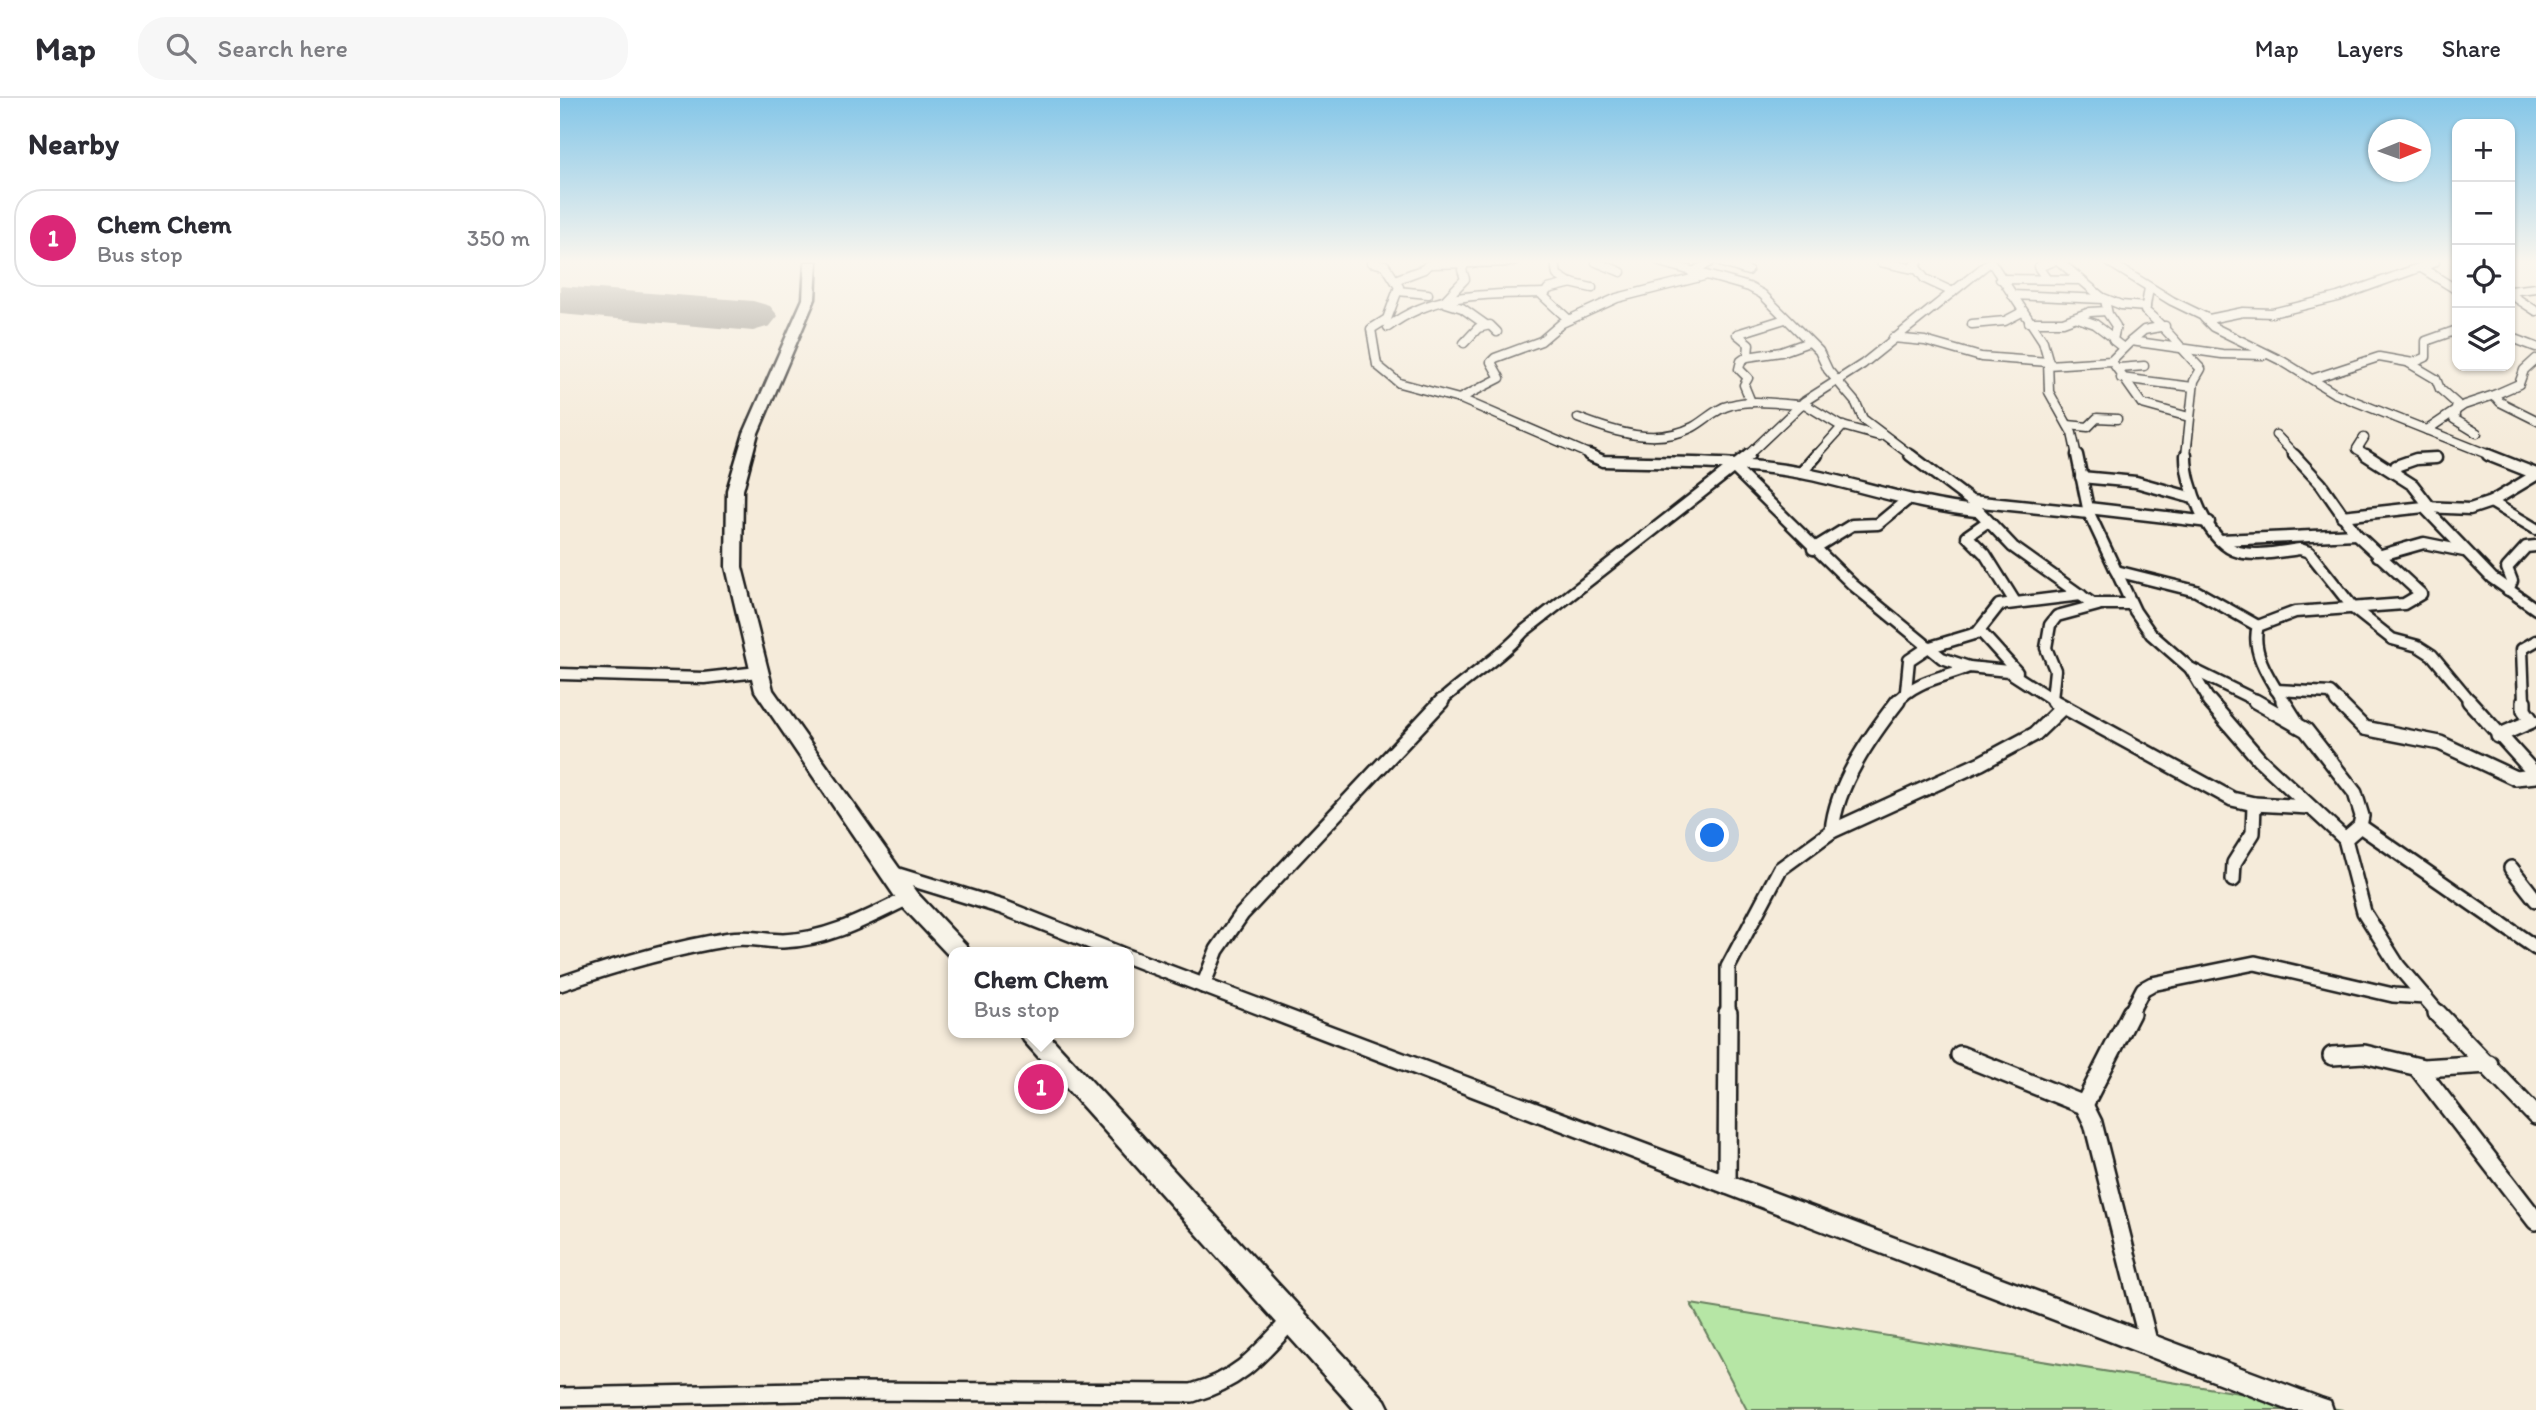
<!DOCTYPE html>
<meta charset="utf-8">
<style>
body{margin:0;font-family:Itim,sans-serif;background:#f7f7f7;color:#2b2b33}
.controls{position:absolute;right:21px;top:21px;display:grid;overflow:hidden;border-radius:14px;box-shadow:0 2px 5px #0004}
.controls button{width:63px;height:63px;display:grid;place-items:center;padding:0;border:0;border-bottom:2px solid #e1e1e2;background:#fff;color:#2b2b33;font:35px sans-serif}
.compass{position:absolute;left:1808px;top:21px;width:63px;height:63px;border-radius:50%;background:#fff;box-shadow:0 2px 5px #0004;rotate:89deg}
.you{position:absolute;left:1153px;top:738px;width:24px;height:24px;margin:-18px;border:5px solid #fff;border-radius:50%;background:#1a73e8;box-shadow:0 0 0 10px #1a73e833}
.badge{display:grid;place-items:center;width:46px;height:46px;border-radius:50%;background:#db2777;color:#fff;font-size:23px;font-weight:700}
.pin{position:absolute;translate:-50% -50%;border:4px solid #fff;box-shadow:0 2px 7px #0006}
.popup{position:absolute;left:388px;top:849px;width:186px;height:91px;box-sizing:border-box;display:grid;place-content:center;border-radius:14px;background:#fff;filter:drop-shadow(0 2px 5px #0005);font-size:23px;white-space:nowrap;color:#7c7c81}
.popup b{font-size:26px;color:#2b2b33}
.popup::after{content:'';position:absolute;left:50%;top:100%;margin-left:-14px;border:14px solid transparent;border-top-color:#fff}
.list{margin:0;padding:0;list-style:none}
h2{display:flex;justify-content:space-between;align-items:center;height:91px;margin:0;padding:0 28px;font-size:30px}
h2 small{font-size:23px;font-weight:400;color:#7c7c81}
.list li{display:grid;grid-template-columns:46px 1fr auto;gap:21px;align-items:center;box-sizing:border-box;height:98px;margin:0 14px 14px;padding:0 14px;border:2px solid #e1e1e2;border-radius:28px}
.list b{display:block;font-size:26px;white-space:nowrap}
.list p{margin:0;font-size:23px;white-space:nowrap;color:#7c7c81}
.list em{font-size:23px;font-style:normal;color:#7c7c81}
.icon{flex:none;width:38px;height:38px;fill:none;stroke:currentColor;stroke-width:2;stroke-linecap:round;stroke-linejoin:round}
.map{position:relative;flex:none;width:1976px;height:1312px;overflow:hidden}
header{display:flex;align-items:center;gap:42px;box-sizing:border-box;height:98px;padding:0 35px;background:#fff;border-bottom:2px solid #e1e1e2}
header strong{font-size:33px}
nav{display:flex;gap:38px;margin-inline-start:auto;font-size:24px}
.search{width:490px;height:63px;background:#f7f7f7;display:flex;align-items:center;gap:18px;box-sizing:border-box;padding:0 24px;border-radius:28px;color:#7c7c81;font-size:26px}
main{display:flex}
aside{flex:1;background:#fff}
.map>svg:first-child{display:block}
.green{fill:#b6e6a5;stroke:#698160;stroke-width:2}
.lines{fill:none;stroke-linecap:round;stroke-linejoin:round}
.runway{fill:#88847b;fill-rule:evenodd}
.minor-far3-casing{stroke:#1c1c1c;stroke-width:11}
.minor-far2-casing{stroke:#1c1c1c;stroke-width:15}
.minor-far1-casing{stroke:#1c1c1c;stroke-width:18}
.minor-casing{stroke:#1c1c1c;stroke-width:22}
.major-casing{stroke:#1c1c1c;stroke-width:5}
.highway-casing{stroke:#1c1c1c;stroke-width:5}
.minor-far3{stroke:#f7f3e8;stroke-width:8}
.minor-far2{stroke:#f7f3e8;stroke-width:10}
.minor-far1{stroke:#f7f3e8;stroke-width:13}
.minor{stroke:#f7f3e8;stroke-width:17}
.major{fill:#f7f3e8;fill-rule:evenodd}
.highway{fill:#f7f3e8;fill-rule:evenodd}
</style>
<header>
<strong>Map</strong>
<div class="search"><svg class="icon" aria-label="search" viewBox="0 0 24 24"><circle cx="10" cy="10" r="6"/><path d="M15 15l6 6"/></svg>Search here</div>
<nav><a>Map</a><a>Layers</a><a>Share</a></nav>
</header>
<main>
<aside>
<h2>Nearby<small></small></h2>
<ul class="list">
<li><span class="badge">1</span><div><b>Chem Chem</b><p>Bus stop</p></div><em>350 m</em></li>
</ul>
</aside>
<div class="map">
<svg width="1976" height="1312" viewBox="0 0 1976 1312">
<rect width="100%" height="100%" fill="#f5ebda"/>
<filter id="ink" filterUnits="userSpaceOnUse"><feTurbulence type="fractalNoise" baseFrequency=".0143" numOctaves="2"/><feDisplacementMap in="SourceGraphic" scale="14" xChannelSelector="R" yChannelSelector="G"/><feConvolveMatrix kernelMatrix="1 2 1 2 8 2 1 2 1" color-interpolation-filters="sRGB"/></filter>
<g filter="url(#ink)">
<path class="green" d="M 1131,1206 L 1783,1312 L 1187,1312 Z"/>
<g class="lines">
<path class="runway" d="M 0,188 L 193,203 L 210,208 L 218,218 L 210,228 L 193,233 L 0,216 Z"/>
<defs>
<g id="minor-far3">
<path d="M 811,164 L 825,167 L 839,189 L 827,221 L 811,231 L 817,267 L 839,285 L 903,302 L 1033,358"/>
<path d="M 995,164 L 997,177 L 1010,185 L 1032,190"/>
<path d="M 1036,164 L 1061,174"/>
<path d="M 1100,164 L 1189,189 L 1202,196 L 1259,253 L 1268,272 L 1296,305 L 1303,321 L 1352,358"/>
<path d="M 1160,164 L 1188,173"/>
<path d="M 1321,164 L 1354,171"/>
<path d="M 1358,164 L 1354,167 L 1365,181 L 1393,194"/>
<path d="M 1431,164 L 1483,243 L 1488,261 L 1489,294 L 1512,335 L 1517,358"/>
<path d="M 1500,164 L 1545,202 L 1548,216 L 1556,228 L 1553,242 L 1562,249"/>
<path d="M 1549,164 L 1612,203 L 1649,221 L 1683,214 L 1712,215 L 1778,199 L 1875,164"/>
<path d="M 870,166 L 953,164"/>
<path d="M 1860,169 L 1897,192"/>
<path d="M 1132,175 L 1150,164"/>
<path d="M 1486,180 L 1478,169 L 1492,164"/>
<path d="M 1440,181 L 1521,182"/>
<path d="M 835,182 L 864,171 L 871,164"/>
<path d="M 1589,190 L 1585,213 C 1607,230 1621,251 1641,271 L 1634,283 L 1626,358"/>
<path d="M 838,193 L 868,196"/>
<path d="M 1950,193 L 1976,190"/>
<path d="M 1950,196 L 1976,213"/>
<path d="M 1452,197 L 1543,201"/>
<path d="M 1541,199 L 1561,207 L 1586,209"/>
<path d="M 884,203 L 905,181 L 902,172 L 905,164"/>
<path d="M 886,205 L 902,210 L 926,227"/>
<path d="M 1007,220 L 983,198 L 988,191 L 1012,185"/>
<path d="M 1518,220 L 1535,226 L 1552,239"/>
<path d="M 1644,220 L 1653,229 L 1722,263 L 1774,295 L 1932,358"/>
<path d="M 1469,224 L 1503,224 L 1530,214 L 1547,213"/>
<path d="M 1412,226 L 1445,223 L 1462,214"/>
<path d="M 828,229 C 873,194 929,196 984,195"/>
<path d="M 1950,239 L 1976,249"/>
<path d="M 1333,240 L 1365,243 L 1421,259 L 1489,264"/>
<path d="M 1571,243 L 1584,232 L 1605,228"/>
<path d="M 904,245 L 918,230 L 930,227 L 937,234"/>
<path d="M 1187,259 L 1221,254 L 1249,244"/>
<path d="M 1976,261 L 1964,272 L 1959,286 L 1934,297 L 1940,304 L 1976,322"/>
<path d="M 1553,265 L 1582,306 L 1629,319"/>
<path d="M 1849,265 L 1876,281 L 1880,291 L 1897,306 L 1894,321 L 1917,335"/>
<path d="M 1488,267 L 1551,263 L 1571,243 L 1662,256 L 1704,257"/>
<path d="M 1559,270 L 1584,268"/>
<path d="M 1561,280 L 1633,289"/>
<path d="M 1752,281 L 1819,259 L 1853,265 L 1866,259 L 1866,243 L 1897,232"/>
<path d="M 899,301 L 940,280 L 931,264 L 935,260 L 981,243 L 1002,225 L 1057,200 L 1144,178"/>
<path d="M 1191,304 L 1184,287 L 1188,280 L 1179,271 L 1181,263 L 1188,258 L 1189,246 L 1177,236 L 1225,221"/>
<path d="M 1243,305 L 1279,327 L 1319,338"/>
<path d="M 1018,320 C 1054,334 1096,348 1133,329 C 1146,322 1156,310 1171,307 C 1194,301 1218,306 1241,307"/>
<path d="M 1508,327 L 1528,329 L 1537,320 L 1557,321"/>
<path d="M 1867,332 L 1904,307 L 1934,297"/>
<path d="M 1716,337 L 1736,358"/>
<path d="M 1804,340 L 1797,351 L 1809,358"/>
<path d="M 1187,358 L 1245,303 L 1303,266 L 1430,164"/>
<path d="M 1256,358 L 1283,328"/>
</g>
<g id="minor-far2">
<path d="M 1029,357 L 1043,363 C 1109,365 1178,363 1242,375 C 1301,387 1356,407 1416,413"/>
<path d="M 1350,357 L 1411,403 L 1529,415"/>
<path d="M 1517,357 L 1529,415 L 1575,513 L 1591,536 L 1630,570 L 1699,604"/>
<path d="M 1626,357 C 1625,386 1648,446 1679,454 C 1697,459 1722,453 1740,451 L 1749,454 L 1794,511 L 1832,541 L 1858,548 L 1872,557 L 1911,604"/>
<path d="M 1806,357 L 1853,387 L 1870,409"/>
<path d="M 1928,357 L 1976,376"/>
<path d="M 1174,370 L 1293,487 L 1382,560 L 1409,569 L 1448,573 L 1496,604"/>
<path d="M 1835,374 L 1836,368 L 1856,361 L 1876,360"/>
<path d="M 1241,375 L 1257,357"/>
<path d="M 1521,379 L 1576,384 L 1633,400"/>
<path d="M 1931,404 L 1976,431"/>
<path d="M 1413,407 L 1453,449 L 1533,506 L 1571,506"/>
<path d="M 1864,409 L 1932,480 L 1976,511"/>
<path d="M 1528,410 L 1649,424"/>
<path d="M 1782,418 L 1864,409 L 1910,411 L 1931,404 L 1976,377"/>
<path d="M 1427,424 L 1407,438 L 1425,456 L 1455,504"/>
<path d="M 1660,442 L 1796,436"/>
<path d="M 1253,451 L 1292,427 L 1318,426 L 1347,402"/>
<path d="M 1818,458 L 1864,445 L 1904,453"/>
<path d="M 1556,473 L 1636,493 L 1698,528"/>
<path d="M 1948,492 L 1952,483 L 1947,470 L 1966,449 L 1976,448"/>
<path d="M 1420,533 L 1457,574"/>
<path d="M 1630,570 L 1650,604"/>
<path d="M 0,576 L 144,580 L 198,574"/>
<path d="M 1716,592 L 1770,595 L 1779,604"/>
<path d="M 1346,593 L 1349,562 L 1367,550 L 1417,535 L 1439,507 L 1521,497"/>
<path d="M 1492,602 L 1495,572 L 1486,550 L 1490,527 L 1497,518 L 1538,507"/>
<path d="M 880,604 C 907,579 939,561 964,533 L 1189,357"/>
<path d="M 1337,604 C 1355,582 1383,580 1409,569"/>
<path d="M 1724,604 C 1711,583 1690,554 1698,528 L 1735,514 L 1844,506 L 1861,496 L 1796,436 L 1761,386 L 1734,357"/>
<path d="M 1964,604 L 1962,551 L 1976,543"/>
</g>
<g id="minor-far1">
<path d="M 1493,603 L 1672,701 L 1694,706 L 1748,709"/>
<path d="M 1649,603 L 1699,661 L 1785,741"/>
<path d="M 1695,603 L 1746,632 L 1795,695 L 1802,718 L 1800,728 L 1785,741 L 1804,814 L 1838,868 L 1879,916"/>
<path d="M 1723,603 L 1735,622"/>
<path d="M 1777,603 L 1804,630 L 1880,645 L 1955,680 L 1976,678"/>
<path d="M 1909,603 L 1976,677"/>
<path d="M 1938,638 L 1972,623 L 1964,612 L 1964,603"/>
<path d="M 1800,728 L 1976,850"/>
<path d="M 1272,733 C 1276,687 1310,639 1338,603"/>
<path d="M 1951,770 L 1976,802"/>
<path d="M 1673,782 L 1674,765 L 1693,735 L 1694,706"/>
<path d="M 0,886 C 55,867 112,850 170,841 C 188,838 205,843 223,843 C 268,842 309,819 348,800"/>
<path d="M 643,888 L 657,852 L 682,816 L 882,603"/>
<path d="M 1168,916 L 1168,869 L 1220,771 L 1272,733 L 1421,665 L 1475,636 L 1503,609"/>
<path d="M 1570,916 L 1583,891 L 1592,886 L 1695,865 L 1833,897 L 1865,899"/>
</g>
<g id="minor">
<path d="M 1877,915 L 1976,1018"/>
<path d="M 1400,957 L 1524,1007 L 1533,1025 L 1589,1247"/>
<path d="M 1772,958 L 1804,956 L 1863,970 L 1929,966"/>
<path d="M 1858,970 L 1976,1123"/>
<path d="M 1524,1007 L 1571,915"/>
<path d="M 1167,1087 L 1168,915"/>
<path d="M 0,1299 L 287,1293 L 632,1295 C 681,1281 699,1257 732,1221"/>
</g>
<path id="major" d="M 331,768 L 448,804 L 566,851 L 1761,1300 L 1770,1303 L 1773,1312 L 1729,1312 L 568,866 L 568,854 L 538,854 L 439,815 L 325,780 L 322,775 L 325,770 Z"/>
<g id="highway">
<path d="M 245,164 L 257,164 L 255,201 L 198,335 L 183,392 L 182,469 L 213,592 L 356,794 L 406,847 L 409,854 L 393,854 L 393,862 L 340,806 L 195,593 L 166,469 L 167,392 L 184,335 L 243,201 Z"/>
<path d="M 460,935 L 487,935 L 825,1302 L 830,1312 L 795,1312 L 464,943 Z"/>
</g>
</defs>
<use href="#minor-far3" class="minor-far3-casing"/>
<use href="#minor-far2" class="minor-far2-casing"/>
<use href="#minor-far1" class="minor-far1-casing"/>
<use href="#minor" class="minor-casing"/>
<use href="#major" class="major-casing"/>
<use href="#highway" class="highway-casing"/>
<use href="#minor-far3" class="minor-far3"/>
<use href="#minor-far2" class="minor-far2"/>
<use href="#minor-far1" class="minor-far1"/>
<use href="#minor" class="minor"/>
<use href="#major" class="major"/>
<use href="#highway" class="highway"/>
</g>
</g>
<linearGradient id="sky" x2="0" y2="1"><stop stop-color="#84c6e8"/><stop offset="0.47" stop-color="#faf6ee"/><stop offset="1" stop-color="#faf6ee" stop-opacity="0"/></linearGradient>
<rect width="1976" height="348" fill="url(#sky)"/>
</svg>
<div class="controls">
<button>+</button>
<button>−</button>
<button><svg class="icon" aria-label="locate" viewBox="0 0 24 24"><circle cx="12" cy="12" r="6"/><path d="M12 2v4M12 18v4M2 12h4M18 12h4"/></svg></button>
<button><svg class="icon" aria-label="layers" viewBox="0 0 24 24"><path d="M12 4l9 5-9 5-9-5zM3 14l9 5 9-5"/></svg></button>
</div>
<svg class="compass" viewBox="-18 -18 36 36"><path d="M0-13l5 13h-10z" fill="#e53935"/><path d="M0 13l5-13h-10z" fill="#7c7c81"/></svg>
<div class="you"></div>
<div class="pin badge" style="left:481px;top:989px">1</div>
<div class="popup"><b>Chem Chem</b>Bus stop</div>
</div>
</main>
